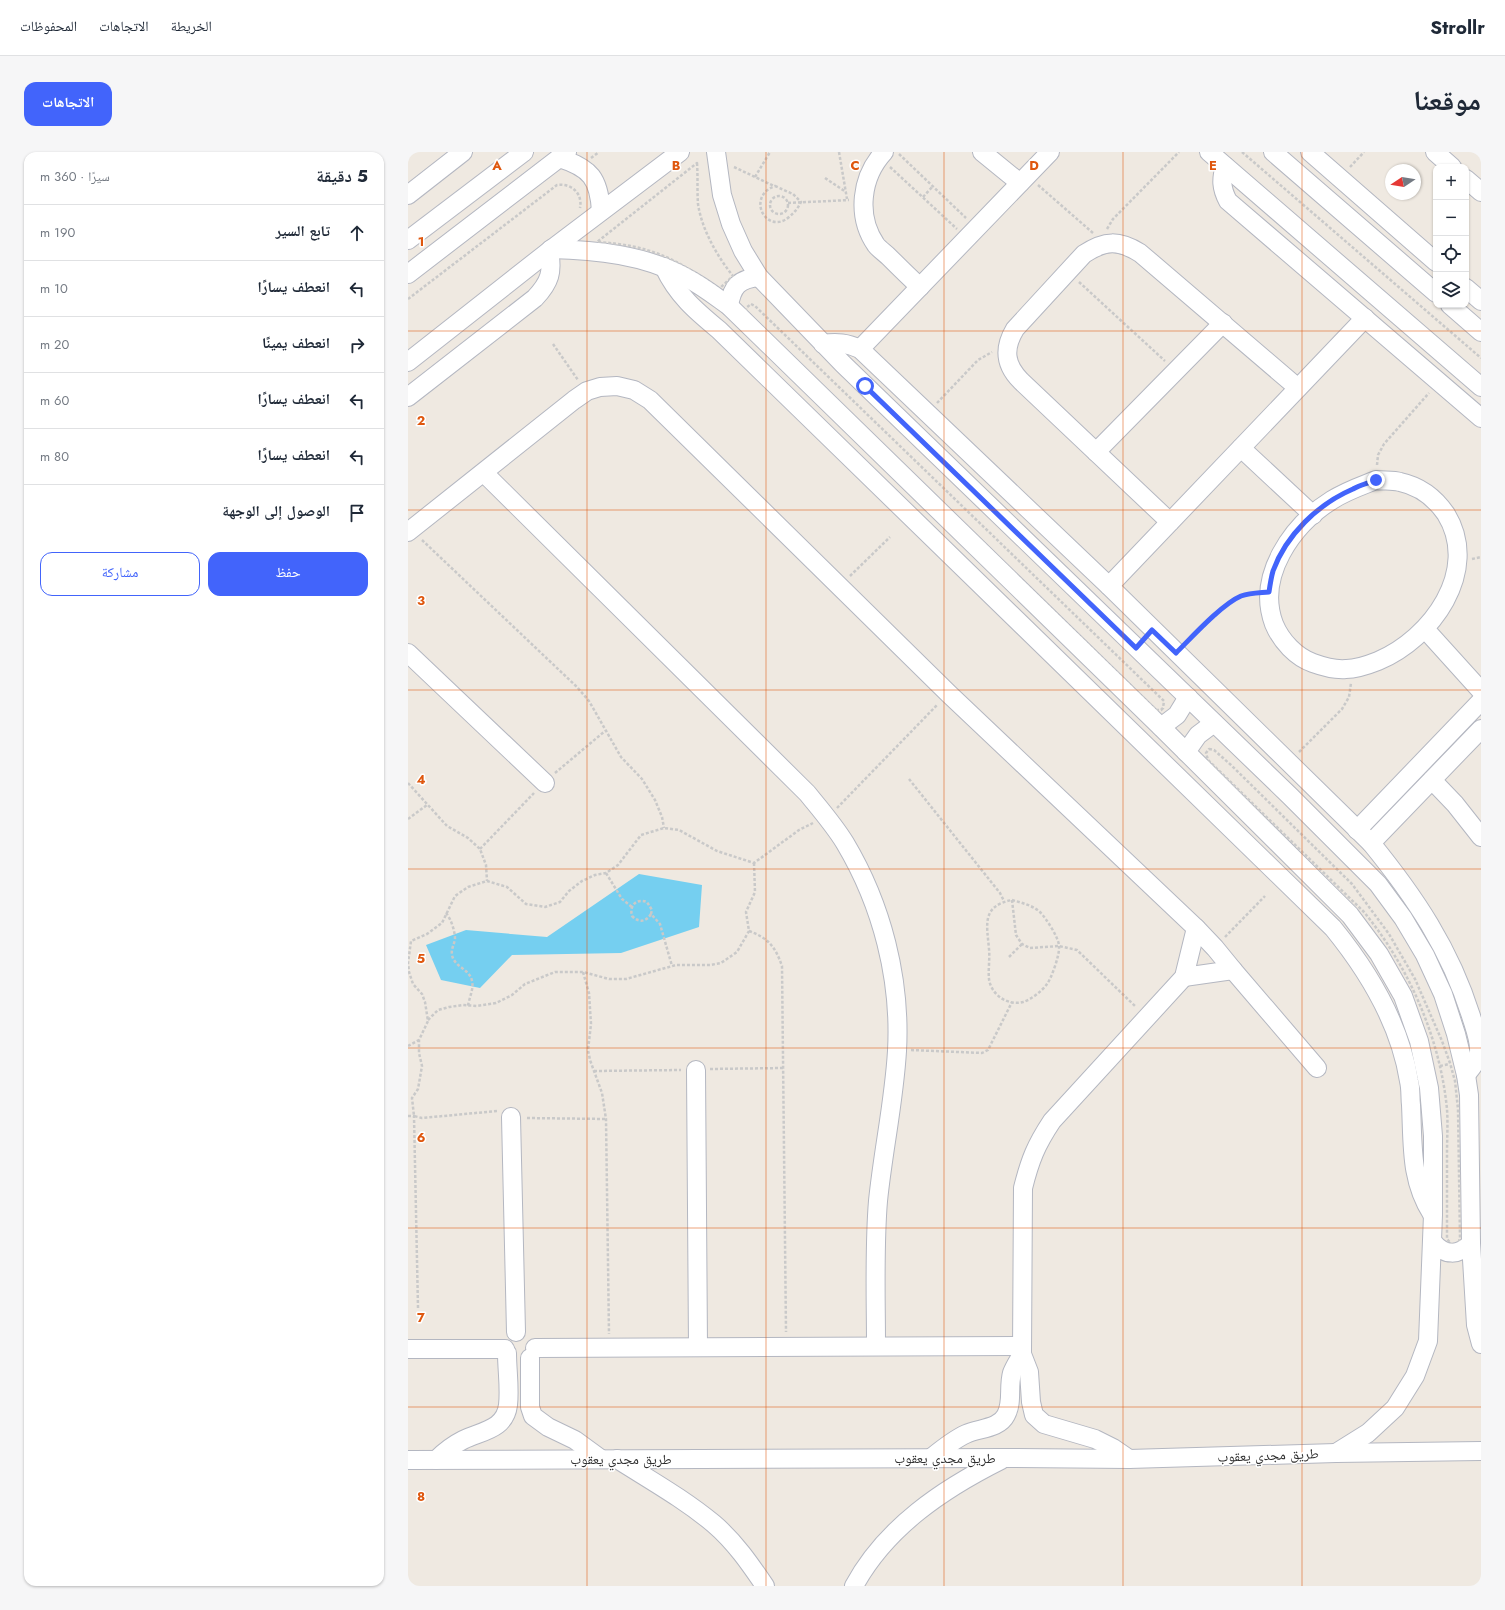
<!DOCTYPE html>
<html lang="ar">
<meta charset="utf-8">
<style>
body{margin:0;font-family:Jost,"Noto Naskh Arabic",sans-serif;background:#f6f6f7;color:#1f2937;direction:rtl}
.controls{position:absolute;right:12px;top:12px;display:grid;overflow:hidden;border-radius:8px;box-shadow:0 1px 3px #0004}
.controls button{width:36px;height:36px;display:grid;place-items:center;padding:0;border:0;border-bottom:1px solid #e0e1e3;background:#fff;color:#1f2937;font:20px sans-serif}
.compass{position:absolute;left:977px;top:12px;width:36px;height:36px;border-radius:50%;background:#fff;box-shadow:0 1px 3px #0004;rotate:258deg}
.stop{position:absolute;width:12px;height:12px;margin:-9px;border:3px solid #4264fb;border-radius:50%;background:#fff}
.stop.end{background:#4264fb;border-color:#fff;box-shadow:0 1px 4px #0008}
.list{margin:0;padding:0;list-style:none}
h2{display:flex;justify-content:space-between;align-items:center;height:52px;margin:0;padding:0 16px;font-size:17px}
h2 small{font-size:13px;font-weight:400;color:#747a83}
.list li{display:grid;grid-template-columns:26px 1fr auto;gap:12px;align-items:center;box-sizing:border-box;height:56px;padding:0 16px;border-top:1px solid #e0e1e3}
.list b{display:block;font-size:15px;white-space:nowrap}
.list em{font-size:13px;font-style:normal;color:#747a83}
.actions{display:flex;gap:8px;padding:12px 16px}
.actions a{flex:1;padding:9px 0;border:1px solid #4264fb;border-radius:12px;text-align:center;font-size:14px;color:#4264fb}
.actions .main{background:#4264fb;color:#fff}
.icon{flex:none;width:22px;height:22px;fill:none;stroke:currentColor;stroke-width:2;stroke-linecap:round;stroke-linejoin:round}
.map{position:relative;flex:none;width:1073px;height:1434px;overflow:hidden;direction:ltr;border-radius:12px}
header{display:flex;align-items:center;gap:24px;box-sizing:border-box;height:56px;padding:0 20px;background:#fff;border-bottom:1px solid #e0e1e3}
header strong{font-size:19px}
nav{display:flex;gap:22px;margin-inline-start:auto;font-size:14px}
.intro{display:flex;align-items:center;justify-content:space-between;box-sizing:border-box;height:96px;padding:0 24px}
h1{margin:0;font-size:28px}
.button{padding:10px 18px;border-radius:12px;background:#4264fb;color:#fff;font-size:14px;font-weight:700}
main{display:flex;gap:24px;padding:0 24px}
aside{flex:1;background:#fff;border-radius:12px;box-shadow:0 1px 3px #0004}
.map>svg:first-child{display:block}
.water{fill:#75cff0}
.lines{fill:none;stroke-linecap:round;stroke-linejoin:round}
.minor-casing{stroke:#b4b7c1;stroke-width:20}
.path{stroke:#c9c9c9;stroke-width:2.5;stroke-dasharray:3 2;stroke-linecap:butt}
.minor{stroke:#fff;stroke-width:18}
.route{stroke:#4264fb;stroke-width:5}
.grid{fill:none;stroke:#df570e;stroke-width:1;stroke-opacity:0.55}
.labels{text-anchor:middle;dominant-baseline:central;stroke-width:3;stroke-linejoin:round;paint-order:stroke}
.street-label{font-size:14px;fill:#2e2e2e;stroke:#fff}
.grid-label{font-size:13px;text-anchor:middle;font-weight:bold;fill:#df570e;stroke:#fff;stroke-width:3;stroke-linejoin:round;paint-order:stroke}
</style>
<header>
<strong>Strollr</strong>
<nav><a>الخريطة</a><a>الاتجاهات</a><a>المحفوظات</a></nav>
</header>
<div class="intro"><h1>موقعنا</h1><a class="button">الاتجاهات</a></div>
<main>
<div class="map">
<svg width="1073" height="1434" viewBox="0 0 1073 1434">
<rect width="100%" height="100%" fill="#efe9e1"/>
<path class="water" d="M 231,722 L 294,733 L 291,775 L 213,801 L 104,803 L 72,836 L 33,828 L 18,793 L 58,778 L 139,785 Z"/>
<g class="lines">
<defs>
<g id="minor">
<path d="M 308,0 L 314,43 L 323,72 L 335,99 L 351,125 L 435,212 L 882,644 L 970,732 L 995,766 L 1017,803 L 1035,842 L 1048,882 L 1058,923 L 1061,943 L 1063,1091 L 1068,1173 L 1073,1192"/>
<path d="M 476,0 C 453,25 448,64 468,93 C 471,97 477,101 481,105 C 491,115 501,125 512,135"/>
<path d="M 574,0 L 612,31"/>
<path d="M 801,0 L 1073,235"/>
<path d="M 865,0 L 1028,141"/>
<path d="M 902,0 L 1028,110"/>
<path d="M 1027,0 L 1044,15"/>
<path d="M 151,6 C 183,16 191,27 193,59"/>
<path d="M 817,14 C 813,27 813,36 820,49 L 1073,266"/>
<path d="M 1058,27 L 1073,40"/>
<path d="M 0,43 L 55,0"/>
<path d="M 0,88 L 116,0"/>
<path d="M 143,97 C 188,98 237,103 277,125 C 293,133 307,144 321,154 L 753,575 L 942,763 L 971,802 L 995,844 L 1011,889 L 1021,936 L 1025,984 L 1025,1063 L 1020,1189 L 1007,1224 L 987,1256 L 960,1281 L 928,1301"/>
<path d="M 256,115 C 269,143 288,159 311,178 L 925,776 C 960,819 992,872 1001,929 C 1003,937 1002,945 1003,953 C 1005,992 1002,1028 1024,1062"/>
<path d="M 0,122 L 159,0"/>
<path d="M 1058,136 L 1073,149"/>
<path d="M 1042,153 L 1073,180"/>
<path d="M 321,154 C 324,134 331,127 351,125"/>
<path d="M 415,192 C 429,190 439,191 452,197 L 701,434 L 963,691 C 1007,745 1042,797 1063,864 C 1066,874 1072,889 1071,900 C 1069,910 1064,915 1058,923"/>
<path d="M 452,197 L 642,0"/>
<path d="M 0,210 L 141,99 L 272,0"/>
<path d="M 0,245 L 127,146 C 142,130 145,120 141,99"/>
<path d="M 833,296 L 905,363"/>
<path d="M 688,300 L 815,171"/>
<path d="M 76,321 L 399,641 C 412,657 426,673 437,691 C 474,753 493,827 489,899 C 486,950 475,999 470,1049 C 466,1097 468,1146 468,1194"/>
<path d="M 968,328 C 976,329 985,328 992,330 C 1011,334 1027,346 1038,362 C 1073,419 1023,487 970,509 C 960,513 948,517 938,517 C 926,518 916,515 905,511 C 888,505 873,489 866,472 C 848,424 884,373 924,348 C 938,339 953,334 968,328 Z"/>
<path d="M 762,370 L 613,229 C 597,213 595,197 607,177 L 676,102 C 697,88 711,88 732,101 L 890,236"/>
<path d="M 0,380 L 166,248 L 179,239 L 192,235 L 209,234 L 226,238 L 242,248 L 541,542 L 788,776 L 807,796 L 825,818 L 909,916"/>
<path d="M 701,434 L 957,166"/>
<path d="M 1017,477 L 1073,539"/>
<path d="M 0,501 L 137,631"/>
<path d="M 753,575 L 769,563 L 780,545"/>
<path d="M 778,600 L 790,583 L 806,571"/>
<path d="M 1024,628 L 1047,652 L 1073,685"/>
<path d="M 949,678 L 1073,549"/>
<path d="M 963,691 L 1073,577"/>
<path d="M 776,825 L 825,818"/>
<path d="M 288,918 L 290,1195"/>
<path d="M 103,965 L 108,1180"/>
<path d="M 1025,1090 C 1036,1104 1051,1104 1063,1091"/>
<path d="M 127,1196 L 614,1194"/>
<path d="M 0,1197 L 97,1197"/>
<path d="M 122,1206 L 122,1255 L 125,1264 L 140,1275 L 167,1288 L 193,1307"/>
<path d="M 523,1306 C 534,1297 545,1288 558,1282 C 571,1276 591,1277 598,1263 C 605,1250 600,1235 604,1221 C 606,1215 611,1208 614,1202"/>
<path d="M 209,1307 C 242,1328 276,1347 306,1372 C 327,1390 342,1412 357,1434"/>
<path d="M 721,1307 L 705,1296 L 687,1287 L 636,1272 L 626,1263 L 623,1250 L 621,1220 L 614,1202 L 615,1036 C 622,1008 628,993 644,969 L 776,825 L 788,776"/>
<path d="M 0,1308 L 596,1306 L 721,1307 L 928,1301 L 1073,1299"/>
<path d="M 28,1308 C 36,1300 45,1293 55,1288 C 73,1279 97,1278 100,1253 C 102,1236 99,1218 99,1201"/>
<path d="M 446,1434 C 478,1375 535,1337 593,1308"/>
</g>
</defs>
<use href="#minor" class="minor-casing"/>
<g class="path">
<path d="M 431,0 L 439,47"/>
<path d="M 834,0 L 1073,206"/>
<path d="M 491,2 L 558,66"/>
<path d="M 183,6 L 191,0"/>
<path d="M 289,11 C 290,25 289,39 290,52 C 294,78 309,104 325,124 L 311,137 C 269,107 242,93 189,90 Z"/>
<path d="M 326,15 L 366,34"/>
<path d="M 482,15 L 549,77"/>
<path d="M 942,15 L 956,0"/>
<path d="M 347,25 L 362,0"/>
<path d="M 417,26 L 438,40"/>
<path d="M 630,33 L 685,81"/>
<path d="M 367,34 L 385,42 L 393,50 C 390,56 387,60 381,65 C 359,84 337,45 367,34 Z"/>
<circle cx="371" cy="53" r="9"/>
<path d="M 515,45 L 525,34"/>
<path d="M 380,51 L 441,48"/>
<path d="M 699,77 L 705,67 L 771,0"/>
<path d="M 671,130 L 757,209"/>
<path d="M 0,147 L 149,33 C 163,31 175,41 172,56"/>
<path d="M 343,152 L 347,154 L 756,549 L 755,556 L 753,558 L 748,558 L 359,182 L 338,160 L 338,156 Z"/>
<path d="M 145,192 L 170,228"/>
<path d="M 529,251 L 570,208 L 584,200"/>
<path d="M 969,313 L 970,303 L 976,292 L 1021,241"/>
<path d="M 14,388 L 169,535 L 181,549 L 213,605 L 234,627 L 247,648 L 254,665 L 256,676"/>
<path d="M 1064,407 L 1073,405"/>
<path d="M 442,424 L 482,385"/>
<path d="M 778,491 L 822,450 L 834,444 L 847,441"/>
<path d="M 801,597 L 806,598 L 823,613 L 944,732 L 981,782 L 1007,827 L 1034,889 L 1042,911 L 1047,929 L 1050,957 L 1052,1086 L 1050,1092 L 1044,1093 L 1039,1087 C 1039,1059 1039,1031 1039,1002 C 1039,987 1040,972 1039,957 C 1032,886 1001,815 956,760 L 800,608 L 798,601 Z"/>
<path d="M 891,600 L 934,557 L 941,545 L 943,531"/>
<path d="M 147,621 L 197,579"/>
<path d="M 501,627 L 592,741 L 596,749"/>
<path d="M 0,631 L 39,674 L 60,686 L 72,697 L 78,713 L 79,729"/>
<path d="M 429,656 L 530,552"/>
<path d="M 0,667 L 19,653"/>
<path d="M 72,697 L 126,641"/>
<path d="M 198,721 L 214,747 L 224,755"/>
<path d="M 604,748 C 614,751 624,753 632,760 C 638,766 651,786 651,794 C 652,802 644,825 639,832 C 634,839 624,847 615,850 C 600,854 583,843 581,827 C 580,818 582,807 581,797 C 579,773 573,754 604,748 Z"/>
<path d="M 604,748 L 608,783 L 614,792 L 622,796 L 651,794 L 669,798 L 728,855"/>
<path d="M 38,761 C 43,767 47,779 47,787 C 46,793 43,797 44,803 C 46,815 62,817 64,829 C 66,837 61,846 60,854"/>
<path d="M 243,762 C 238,770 231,771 224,764 C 221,753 229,746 239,750 L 244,758 L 243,762 L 252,772 L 264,814"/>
<path d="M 341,779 C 360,786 367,794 374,814 L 378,1180"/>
<path d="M 817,785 L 857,744"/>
<path d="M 601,805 L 614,792"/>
<path d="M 175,820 L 181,841 L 183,872 L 180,898 L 182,908 L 194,941 L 198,967 L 201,1182"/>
<path d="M 20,868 L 30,858 L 41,855 L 55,853 L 69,854 L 88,851 L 104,843 L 117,832 L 147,820 L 175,820 L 201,827 L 218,827 L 268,813 L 302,813 L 313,811 L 329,800 L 341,779 L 338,760 L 347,740 L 346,711"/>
<path d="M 0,894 L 11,888"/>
<path d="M 503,898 L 574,901 L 580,898 L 604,850"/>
<path d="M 1032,914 L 1041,912"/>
<path d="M 302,917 L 375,916"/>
<path d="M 186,919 L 273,918"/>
<path d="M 89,959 L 14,966 L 6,964 L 4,946 L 10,937 L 14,914 L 11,901 L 11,888 L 20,869 L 17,850 L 14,842 L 5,832 L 1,820 L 0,811 L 3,789 L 19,782 L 34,771 L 47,744 L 60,735 L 79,729 L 99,735 L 118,752 L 137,755 L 152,750 L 161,739 L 174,729 L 187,723 L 198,721 L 210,713 L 233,683 L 256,676 L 271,678 L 309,699 L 346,711 L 391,678 L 405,671"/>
<path d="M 0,964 L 6,964 L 10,1156"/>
<path d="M 119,966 L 198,967"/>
</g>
<use href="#minor" class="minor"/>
</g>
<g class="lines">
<path class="route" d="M 457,234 L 728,496 L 744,478 L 768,501 C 784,485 814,452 833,444 C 842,441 851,441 861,440 C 862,433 863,426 865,419 C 878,383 910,352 945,337 C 952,333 961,331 968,328"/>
</g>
<path class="grid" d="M 179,0 L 179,1434M 358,0 L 358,1434M 536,0 L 536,1434M 715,0 L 715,1434M 894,0 L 894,1434M 0,179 L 1073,179M 0,358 L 1073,358M 0,538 L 1073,538M 0,717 L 1073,717M 0,896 L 1073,896M 0,1076 L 1073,1076M 0,1255 L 1073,1255"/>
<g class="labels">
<g class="street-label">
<text transform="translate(860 1303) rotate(-2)">طريق مجدي يعقوب</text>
<text x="537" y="1306">طريق مجدي يعقوب</text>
<text x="213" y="1307">طريق مجدي يعقوب</text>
</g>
</g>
<g class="grid-label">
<text x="89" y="18">A</text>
<text x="268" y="18">B</text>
<text x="447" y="18">C</text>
<text x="626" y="18">D</text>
<text x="805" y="18">E</text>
<text x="13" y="94">1</text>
<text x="13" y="273">2</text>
<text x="13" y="453">3</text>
<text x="13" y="632">4</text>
<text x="13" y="811">5</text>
<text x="13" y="990">6</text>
<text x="13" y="1170">7</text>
<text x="13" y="1349">8</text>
</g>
</svg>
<div class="controls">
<button>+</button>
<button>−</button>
<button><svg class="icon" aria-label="locate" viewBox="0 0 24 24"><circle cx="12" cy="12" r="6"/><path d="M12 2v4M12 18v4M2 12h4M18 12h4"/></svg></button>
<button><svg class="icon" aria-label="layers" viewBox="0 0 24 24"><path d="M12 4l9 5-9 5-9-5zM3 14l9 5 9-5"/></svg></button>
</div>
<svg class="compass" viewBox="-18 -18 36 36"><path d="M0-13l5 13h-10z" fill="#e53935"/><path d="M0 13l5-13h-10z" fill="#747a83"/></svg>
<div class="stop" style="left:457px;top:234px"></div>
<div class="stop end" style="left:968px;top:328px"></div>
</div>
<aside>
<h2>5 دقيقة<small>سيرًا · 360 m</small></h2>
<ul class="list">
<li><svg class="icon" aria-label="ahead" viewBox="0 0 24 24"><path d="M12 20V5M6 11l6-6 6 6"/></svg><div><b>تابع السير</b></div><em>190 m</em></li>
<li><svg class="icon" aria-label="left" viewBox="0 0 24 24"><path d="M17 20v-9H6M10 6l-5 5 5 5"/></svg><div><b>انعطف يسارًا</b></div><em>10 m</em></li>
<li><svg class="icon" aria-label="right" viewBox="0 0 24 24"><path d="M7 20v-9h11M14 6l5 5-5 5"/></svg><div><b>انعطف يمينًا</b></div><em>20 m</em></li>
<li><svg class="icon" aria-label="left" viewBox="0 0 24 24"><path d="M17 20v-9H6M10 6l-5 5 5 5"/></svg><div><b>انعطف يسارًا</b></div><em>60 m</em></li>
<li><svg class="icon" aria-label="left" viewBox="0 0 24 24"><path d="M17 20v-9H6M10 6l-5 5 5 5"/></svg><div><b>انعطف يسارًا</b></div><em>80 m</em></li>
<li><svg class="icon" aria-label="arrive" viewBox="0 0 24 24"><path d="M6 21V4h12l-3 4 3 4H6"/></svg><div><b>الوصول إلى الوجهة</b></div></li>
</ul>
<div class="actions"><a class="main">حفظ</a><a>مشاركة</a></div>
</aside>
</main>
